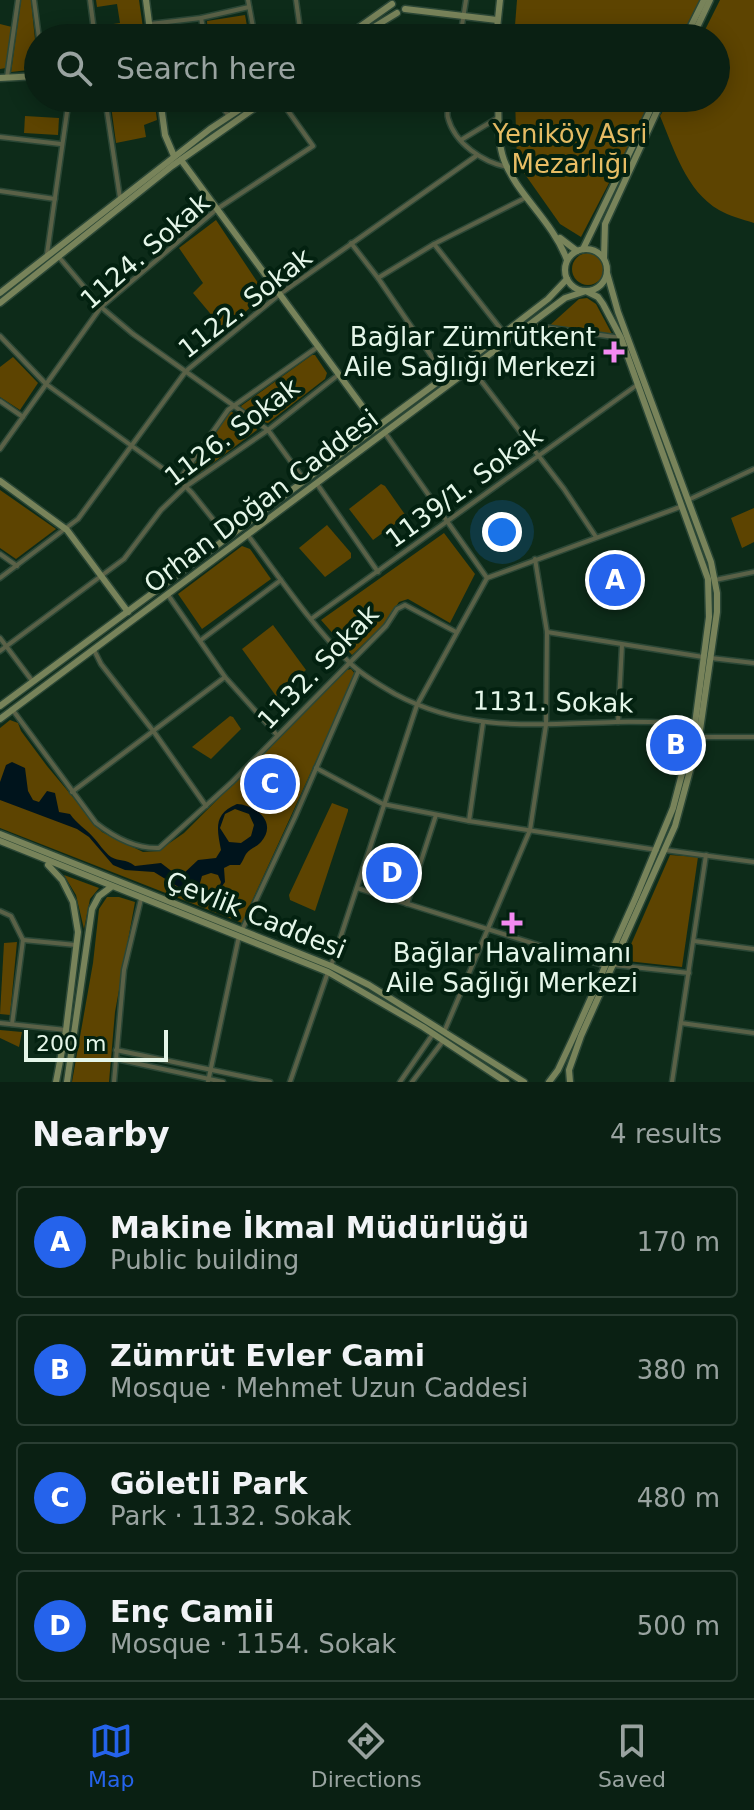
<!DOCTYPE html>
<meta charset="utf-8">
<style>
body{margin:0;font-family:"DejaVu Sans",sans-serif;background:#13281c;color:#f1f3f6}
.scale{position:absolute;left:24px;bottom:20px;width:144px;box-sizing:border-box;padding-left:8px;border:4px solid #e5f6e9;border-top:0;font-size:22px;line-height:28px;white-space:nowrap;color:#e5f6e9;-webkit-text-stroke:6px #032110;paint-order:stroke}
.you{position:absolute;left:502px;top:532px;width:28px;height:28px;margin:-20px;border:6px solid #fff;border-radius:50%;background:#1a73e8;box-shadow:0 0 0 12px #1a73e833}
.badge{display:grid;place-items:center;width:52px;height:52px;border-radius:50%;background:#2563eb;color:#fff;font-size:26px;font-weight:700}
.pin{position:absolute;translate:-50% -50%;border:4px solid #fff;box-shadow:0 2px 8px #0006}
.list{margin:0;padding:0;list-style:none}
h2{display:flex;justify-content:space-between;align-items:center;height:104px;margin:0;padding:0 32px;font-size:34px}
h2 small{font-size:26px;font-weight:400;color:#99a3a0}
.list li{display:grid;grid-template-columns:52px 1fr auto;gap:24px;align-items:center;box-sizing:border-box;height:112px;margin:0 16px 16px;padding:0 16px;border:2px solid #2a3e33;border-radius:8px}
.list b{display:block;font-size:30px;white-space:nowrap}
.list p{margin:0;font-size:26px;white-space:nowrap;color:#99a3a0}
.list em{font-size:26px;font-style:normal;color:#99a3a0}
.icon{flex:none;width:44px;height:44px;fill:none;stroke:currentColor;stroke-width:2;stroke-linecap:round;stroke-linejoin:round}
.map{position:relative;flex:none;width:754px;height:1082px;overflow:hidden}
.search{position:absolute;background:#0a2013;box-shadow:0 4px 20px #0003;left:24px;right:24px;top:24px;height:88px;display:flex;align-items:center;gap:20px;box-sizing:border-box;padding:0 28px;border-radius:44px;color:#99a3a0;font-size:30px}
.sheet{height:616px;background:#0a2013}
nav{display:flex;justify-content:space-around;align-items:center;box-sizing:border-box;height:112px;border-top:2px solid #2a3e33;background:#0a2013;font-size:22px;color:#99a3a0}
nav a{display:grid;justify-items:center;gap:4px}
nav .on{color:#2563eb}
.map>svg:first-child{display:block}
.green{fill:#5d4401}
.water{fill:#00141c;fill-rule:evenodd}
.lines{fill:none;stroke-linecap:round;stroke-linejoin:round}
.street-casing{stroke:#2b4736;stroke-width:7}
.secondary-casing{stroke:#2b4736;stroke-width:9}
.street{stroke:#5a6147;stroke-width:4}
.secondary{stroke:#78835a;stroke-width:6}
.poi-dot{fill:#f38af1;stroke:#032110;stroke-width:3}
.labels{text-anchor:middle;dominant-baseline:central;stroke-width:8;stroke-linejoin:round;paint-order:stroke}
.park-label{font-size:26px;fill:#e7bd64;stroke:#032110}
.street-label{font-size:26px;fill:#e5f6e9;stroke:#032110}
.poi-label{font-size:26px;fill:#e5f6e9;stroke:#032110;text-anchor:end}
</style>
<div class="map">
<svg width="754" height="1082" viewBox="0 0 754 1082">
<rect width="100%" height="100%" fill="#0d2b19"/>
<g class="green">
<path d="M 21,0 L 31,0 L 38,69 L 11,72 Z"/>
<path d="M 96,0 L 139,0 L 144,35 L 139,35 L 138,32 L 123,33 L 124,38 L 101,38 L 99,26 L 120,23 L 117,4 L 97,7 Z"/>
<path d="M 517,0 L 700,0 L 682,38 L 514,38 Z"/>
<path d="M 720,0 L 754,0 L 754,223 C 742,219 729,216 719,210 C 686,191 674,149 660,116 L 671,98 L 716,98 L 716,38 L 709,38 L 712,34 L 705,30 Z"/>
<path d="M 245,15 L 249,37 L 208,38 L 207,21 Z"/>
<path d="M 0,24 L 12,27 L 6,68 L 0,69 Z"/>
<path d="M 110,98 L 154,98 L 157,120 L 144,125 L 146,137 L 116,143 Z"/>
<path d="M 515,98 L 653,98 L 581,237 L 560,224 L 517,163 Z"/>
<path d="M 25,116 L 59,118 L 58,135 L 24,133 Z"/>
<path d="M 216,220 L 262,289 L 257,301 L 225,331 L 193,293 L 203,283 L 179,248 Z"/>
<circle cx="588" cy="269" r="16"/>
<path d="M 587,298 L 596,304 L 612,334 L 549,326 L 579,299 Z"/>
<path d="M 312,355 L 315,355 L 327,373 L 325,379 L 268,423 L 260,421 L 242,408 L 241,406 Z"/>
<path d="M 13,357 L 38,383 L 20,410 L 0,397 L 0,367 Z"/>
<path d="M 230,411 L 255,425 L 257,430 L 189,481 L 183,480 Z"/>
<path d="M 381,484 L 385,486 L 406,516 L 373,540 L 349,509 Z"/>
<path d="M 0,490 L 56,529 L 16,559 L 0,548 Z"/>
<path d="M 754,508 L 754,542 L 742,548 L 731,518 Z"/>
<path d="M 327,525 L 351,553 L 351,558 L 325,577 L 299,548 Z"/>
<path d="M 444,533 L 475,574 L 450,623 L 408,599 L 399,602 L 383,625 L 352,655 L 321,620 Z"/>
<path d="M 242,546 L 250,549 L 271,579 L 202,629 L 178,594 Z"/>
<path d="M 273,625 L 306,670 L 276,696 L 242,649 Z"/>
<path d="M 351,669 L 355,674 L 354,678 L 242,923 L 0,828 L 0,728 L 10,720 L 18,723 L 21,731 L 47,766 L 102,832 L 143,852 L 158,851 L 184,833 L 347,670 Z"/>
<path d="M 230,716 L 233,717 L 241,729 L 211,759 L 192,747 Z"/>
<path d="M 332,803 L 348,809 L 348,811 L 315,911 L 290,900 L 289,895 Z"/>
<path d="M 670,855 L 698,857 L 682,967 L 627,961 L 625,958 Z"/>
<path d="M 64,875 L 99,888 L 90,899 L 84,929 L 76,895 Z"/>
<path d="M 107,897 L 119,897 L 135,902 L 115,1012 L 109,1082 L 72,1082 L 93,963 L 99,909 Z"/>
<path d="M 17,942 L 10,1015 L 0,1014 L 4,943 Z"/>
<path d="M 0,1030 L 22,1032 L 19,1047 L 0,1038 Z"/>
</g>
<path class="water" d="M 12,762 L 25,768 L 28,791 L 33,800 L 39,802 L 47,791 L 55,793 L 59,812 L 70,814 C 77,824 85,828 93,837 C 99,843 104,852 111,857 C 120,862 125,858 135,866 L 161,863 L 174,873 L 182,875 L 198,860 L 216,858 L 221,850 C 217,829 213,814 237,804 C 256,805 278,822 261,842 C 257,847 250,848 246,854 C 244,857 243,861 240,865 L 230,865 L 224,868 L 225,882 L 217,893 L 205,894 L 192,886 L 180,888 L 154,872 L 125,870 L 113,865 L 89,837 L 77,829 L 0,800 L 0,782 L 6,765 ZM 235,809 L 249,814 L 254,825 L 251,836 L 241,843 L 229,842 L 220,828 L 225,814 ZM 211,873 L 218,875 L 221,882 L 218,891 L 211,894 L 202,890 L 200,883 L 202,876 Z"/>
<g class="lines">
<defs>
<g id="street">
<path d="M 34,0 L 39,38"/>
<path d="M 90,0 L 95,38"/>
<path d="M 248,0 L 255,38"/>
<path d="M 296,0 L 300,29"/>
<path d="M 201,18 L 205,38"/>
<path d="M 150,24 L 201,18 L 249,7"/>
<path d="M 460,38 L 466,0"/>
<path d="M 7,77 L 18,0"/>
<path d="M 105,98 L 120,198"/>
<path d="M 216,98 L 228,115"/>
<path d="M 450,98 C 449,104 446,112 448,118 C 455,144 483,162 507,167"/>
<path d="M 0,137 L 61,144"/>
<path d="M 461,140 L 499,117"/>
<path d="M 0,191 L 55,199"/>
<path d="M 351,243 L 378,278 L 445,376"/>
<path d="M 434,244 L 504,333"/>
<path d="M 47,254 L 69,98"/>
<path d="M 58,256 L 101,307 L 133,334 L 268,430 L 305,481"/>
<path d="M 378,278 L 434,244 L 527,197"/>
<path d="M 530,325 L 621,338"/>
<path d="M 0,336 L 46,384 L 179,480 L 192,493 L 228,538"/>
<path d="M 472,369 L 564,489 L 596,537"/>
<path d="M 0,401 L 23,417"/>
<path d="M 385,433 L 487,578"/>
<path d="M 0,449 L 101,307 L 217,209 L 313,146 L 279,98"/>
<path d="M 179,480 L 228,410 L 319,346"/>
<path d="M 317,484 L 378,572"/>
<path d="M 688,500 L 754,469"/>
<path d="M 247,534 C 280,578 311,625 350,663 C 363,676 380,685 395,694 C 468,733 537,724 616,722 C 642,721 669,723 695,724"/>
<path d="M 0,554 L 17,566"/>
<path d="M 0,578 L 78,519 L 186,371 L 280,294 L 476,156"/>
<path d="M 715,580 L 754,572"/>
<path d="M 168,595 L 225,677 L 277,735"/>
<path d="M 311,619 L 637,385"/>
<path d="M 547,632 L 703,657"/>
<path d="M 0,638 L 33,682"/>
<path d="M 201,640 L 281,580"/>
<path d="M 94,650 L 101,664 L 154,732 L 206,806"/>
<path d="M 0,651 L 124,559 L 161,510 L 185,487 L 268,430 L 338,375"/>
<path d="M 711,658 L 754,663"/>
<path d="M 12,709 L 96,823 C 114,837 136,849 159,848 L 232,782 L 386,626 L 397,609 L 405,605 L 456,632"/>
<path d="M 618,722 L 622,645"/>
<path d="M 700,737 L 754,737"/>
<path d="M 316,768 L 383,804 L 469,821 L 657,850"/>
<path d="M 72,792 L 225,677"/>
<path d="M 469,821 L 483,723"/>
<path d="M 665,850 L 754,862"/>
<path d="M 357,888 L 605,966"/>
<path d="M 407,904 L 436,815"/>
<path d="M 0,911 L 11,916 L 23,940 L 12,1024"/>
<path d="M 243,928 L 295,817 L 358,672"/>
<path d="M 23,940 L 76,945"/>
<path d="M 694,941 L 754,949"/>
<path d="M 614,965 L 689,973"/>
<path d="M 331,966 L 417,705 L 487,578 L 680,507"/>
<path d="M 0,1023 L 66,1030"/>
<path d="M 681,1023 L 754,1033"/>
<path d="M 444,1032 L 530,830 L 546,725 L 547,632 L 535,559"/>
<path d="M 116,1050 L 270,1082"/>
<path d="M 116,1059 L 223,1082"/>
<path d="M 114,1082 L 124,970 L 141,899"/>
<path d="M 208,1082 L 239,936"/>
<path d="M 290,1082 L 328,972"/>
<path d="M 400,1082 L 433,1034"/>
<path d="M 412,1082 L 443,1041"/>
<path d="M 672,1082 L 706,855"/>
</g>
<g id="secondary">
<path d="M 146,0 L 151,38"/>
<path d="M 405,9 L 497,20"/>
<path d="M 344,38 L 392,4"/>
<path d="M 356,38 L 397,13"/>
<path d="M 496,38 L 500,0"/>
<path d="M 685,38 L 704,0"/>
<path d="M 692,38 L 710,0"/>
<path d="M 0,78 L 38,76"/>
<path d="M 160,98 L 165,135 L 174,156"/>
<path d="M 498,98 C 499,118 497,141 504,160 C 517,195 552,220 567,260"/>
<path d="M 181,160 L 376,425"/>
<path d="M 560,238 L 577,251"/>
<circle cx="586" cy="270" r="21"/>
<path d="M 583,249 L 656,98"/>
<path d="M 604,258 L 605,224 L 663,98"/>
<path d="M 0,293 L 210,129 L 257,98"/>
<path d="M 0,303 L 172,166 L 269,98"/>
<path d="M 0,481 L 67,530 L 128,612"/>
<path d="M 0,706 L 504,333 L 548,299 L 567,279"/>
<path d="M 0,719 L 565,298 L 586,291 L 598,297 L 603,304 L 621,338 L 708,579 L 709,617 L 695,724 L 673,808 L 636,897 L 573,1038 L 558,1070 L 549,1082"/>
<path d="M 0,834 L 331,966 L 369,985 L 524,1082"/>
<path d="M 0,841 L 328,972 L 423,1027 L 506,1082"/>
<path d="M 48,865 L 62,880 L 73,902 L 78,932 L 66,1030 L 56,1082"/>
<path d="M 67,1082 L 92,909 L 99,896 L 111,887"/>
<path d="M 570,1082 L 569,1070 L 581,1036 L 675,826 L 699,737 L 717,612 L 717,593 L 711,562 L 618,312 L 607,273"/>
</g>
</defs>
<use href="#street" class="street-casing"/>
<use href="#secondary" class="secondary-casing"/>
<use href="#street" class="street"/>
<use href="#secondary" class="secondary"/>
</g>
<g class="poi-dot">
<path d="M610 340h8v8h8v8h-8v8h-8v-8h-8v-8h8z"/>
<path d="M508 911h8v8h8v8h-8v8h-8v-8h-8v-8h8z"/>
</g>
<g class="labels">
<g class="park-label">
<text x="570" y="134">Yeniköy Asri<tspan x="570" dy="30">Mezarlığı</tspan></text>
</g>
<g class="street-label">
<text transform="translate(145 251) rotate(-41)">1124. Sokak</text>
<text transform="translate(245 303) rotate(-38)">1122. Sokak</text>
<text transform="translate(232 432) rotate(-37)">1126. Sokak</text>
<text transform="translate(464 487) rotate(-36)">1139/1. Sokak</text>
<text transform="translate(261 501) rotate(-37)">Orhan Doğan Caddesi</text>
<text transform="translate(318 667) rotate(-46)">1132. Sokak</text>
<text transform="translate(553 702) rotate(1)">1131. Sokak</text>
<text transform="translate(256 915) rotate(22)">Çevlik Caddesi</text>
</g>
<g class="poi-label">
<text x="596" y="337">Bağlar Zümrütkent<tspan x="596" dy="30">Aile Sağlığı Merkezi</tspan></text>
<text x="512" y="953" text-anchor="middle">Bağlar Havalimanı<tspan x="512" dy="30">Aile Sağlığı Merkezi</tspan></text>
</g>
</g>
</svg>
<div class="scale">200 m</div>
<div class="you"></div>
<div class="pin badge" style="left:615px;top:580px">A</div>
<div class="pin badge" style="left:676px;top:745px">B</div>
<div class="pin badge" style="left:270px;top:784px">C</div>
<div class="pin badge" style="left:392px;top:873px">D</div>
<div class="search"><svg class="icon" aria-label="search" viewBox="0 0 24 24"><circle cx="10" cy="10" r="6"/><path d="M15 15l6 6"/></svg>Search here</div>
</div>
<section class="sheet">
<h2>Nearby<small>4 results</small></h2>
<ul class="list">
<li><span class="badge">A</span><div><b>Makine İkmal Müdürlüğü</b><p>Public building</p></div><em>170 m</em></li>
<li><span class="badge">B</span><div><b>Zümrüt Evler Cami</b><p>Mosque · Mehmet Uzun Caddesi</p></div><em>380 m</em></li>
<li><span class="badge">C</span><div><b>Göletli Park</b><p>Park · 1132. Sokak</p></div><em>480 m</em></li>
<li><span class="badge">D</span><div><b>Enç Camii</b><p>Mosque · 1154. Sokak</p></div><em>500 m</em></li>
</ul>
</section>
<nav>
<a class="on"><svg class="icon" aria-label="map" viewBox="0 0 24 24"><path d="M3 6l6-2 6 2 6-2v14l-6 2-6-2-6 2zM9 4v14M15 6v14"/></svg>Map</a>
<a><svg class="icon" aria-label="directions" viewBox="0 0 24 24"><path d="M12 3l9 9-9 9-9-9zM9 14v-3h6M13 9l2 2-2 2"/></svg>Directions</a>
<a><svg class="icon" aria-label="saved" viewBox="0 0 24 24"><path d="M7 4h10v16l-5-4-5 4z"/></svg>Saved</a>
</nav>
